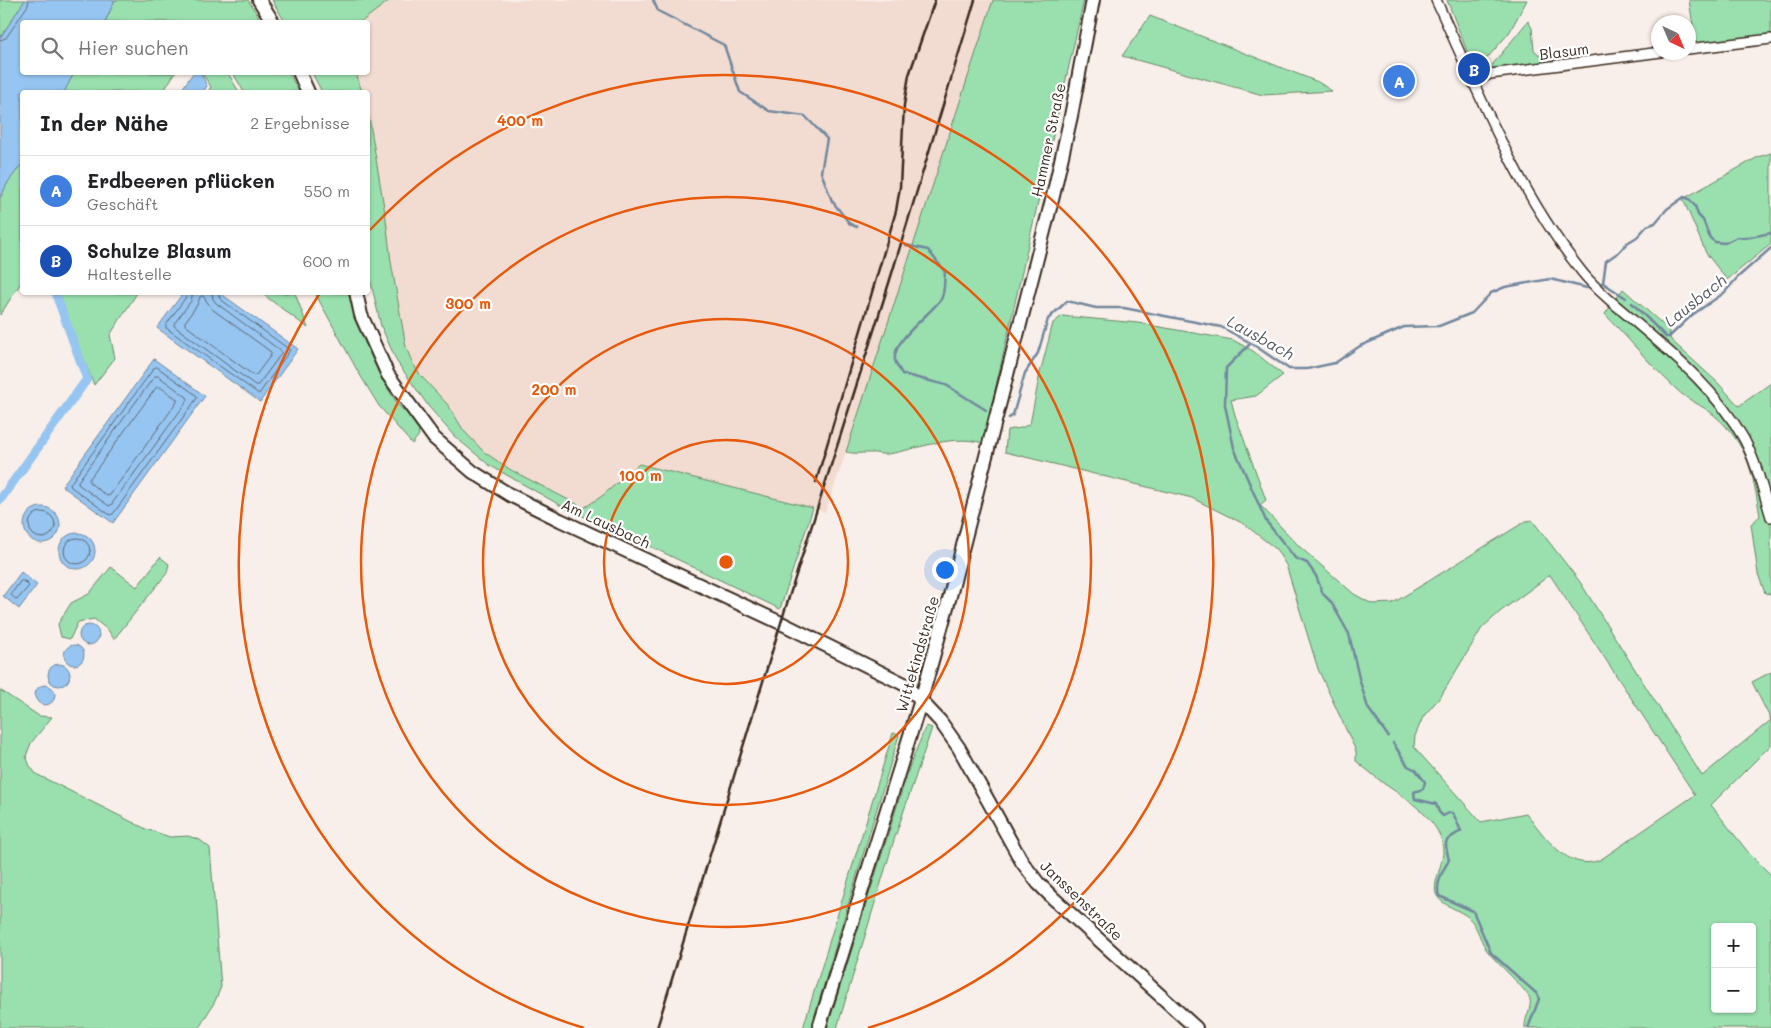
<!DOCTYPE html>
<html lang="de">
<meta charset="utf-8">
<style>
body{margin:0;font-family:Mali,sans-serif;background:#f2f2f2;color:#202124}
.controls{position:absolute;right:15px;bottom:15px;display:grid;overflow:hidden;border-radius:5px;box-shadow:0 1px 4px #0004}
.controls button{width:45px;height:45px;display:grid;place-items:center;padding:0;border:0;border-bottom:1px solid #e0e0e0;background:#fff;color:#202124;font:25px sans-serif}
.compass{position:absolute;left:1651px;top:15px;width:45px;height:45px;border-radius:50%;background:#fff;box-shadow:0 1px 4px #0004;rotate:136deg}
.you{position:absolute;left:944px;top:569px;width:18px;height:18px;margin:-12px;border:4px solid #fff;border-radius:50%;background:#1a73e8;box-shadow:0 0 0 8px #1a73e833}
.badge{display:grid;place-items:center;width:32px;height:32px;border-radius:50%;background:#1a73e8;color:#fff;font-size:16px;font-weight:700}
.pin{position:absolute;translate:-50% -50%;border:2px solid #fff;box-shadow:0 1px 5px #0006}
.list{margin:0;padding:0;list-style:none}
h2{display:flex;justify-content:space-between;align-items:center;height:65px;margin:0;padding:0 20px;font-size:21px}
h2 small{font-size:16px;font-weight:400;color:#757577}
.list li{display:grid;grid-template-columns:32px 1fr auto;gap:15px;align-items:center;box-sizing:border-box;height:70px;padding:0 20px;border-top:1px solid #e0e0e0}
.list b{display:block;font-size:19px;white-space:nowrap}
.list p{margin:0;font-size:16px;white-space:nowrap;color:#757577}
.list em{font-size:16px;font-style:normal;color:#757577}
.icon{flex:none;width:28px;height:28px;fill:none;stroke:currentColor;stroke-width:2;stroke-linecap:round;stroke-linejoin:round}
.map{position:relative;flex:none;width:1771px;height:1028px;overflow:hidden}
.search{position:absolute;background:#fff;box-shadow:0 1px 4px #0004;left:20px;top:20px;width:350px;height:55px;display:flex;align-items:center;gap:12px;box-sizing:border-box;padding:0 18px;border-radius:5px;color:#757577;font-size:19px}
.panel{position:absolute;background:#fff;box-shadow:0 1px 4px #0004;left:20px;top:90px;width:350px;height:205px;border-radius:5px}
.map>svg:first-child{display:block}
.built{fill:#f2dcd1}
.green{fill:#99e0ae;stroke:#6a8566;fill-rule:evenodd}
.water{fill:#96c5f1;stroke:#72879d}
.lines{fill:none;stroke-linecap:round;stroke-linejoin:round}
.shore{stroke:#5f6872;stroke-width:1}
.stream{stroke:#72879d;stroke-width:2.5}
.canal{stroke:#96c5f1;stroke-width:9}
.street-casing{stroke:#3b2a1e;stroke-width:12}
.secondary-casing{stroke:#3b2a1e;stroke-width:16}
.street{stroke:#fff;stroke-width:9}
.secondary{stroke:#fff;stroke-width:12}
.rail{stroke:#3b2a1e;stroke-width:2.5}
.ring{fill:none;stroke:#e8590c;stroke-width:2.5}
.labels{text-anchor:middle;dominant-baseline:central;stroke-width:4.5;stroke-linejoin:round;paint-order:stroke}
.street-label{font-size:15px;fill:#3b2a1e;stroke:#fff}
.water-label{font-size:16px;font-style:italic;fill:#56585d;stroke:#fff}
.centre{fill:#e8590c;stroke:#fff;stroke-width:2.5}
.ring-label{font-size:15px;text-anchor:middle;font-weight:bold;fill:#e8590c;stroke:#fff;stroke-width:4.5;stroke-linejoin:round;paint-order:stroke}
</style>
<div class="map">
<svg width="1771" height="1028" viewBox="0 0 1771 1028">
<rect width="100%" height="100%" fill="#f9efea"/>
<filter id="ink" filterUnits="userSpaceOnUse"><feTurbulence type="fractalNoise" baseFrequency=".02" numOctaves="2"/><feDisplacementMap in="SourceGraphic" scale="10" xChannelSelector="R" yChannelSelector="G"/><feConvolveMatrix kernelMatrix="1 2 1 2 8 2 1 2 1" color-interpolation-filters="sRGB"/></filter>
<g filter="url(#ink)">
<path class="built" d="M 390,0 L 993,0 L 853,433 L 825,513 L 813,508 L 639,464 L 602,496 L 584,508 L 511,470 L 484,452 L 464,431 L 448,405 L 421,376 L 412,362 L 406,347 L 391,262 L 386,219 L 368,111 L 368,92 L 362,92 L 356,73 L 368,72 L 368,22 L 361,22 Z"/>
<g class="green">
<path d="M 0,0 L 25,0 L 0,38 Z"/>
<path d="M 115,0 L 248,0 L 262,22 L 207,22 L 206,20 L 204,22 L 105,22 Z"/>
<path d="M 272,0 L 390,0 L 361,22 L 285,22 Z"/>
<path d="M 993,0 L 1084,0 L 983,443 C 951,434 919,449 888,454 C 882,455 875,452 869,453 C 859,453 856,454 846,452 Z"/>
<path d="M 1447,0 L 1527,0 L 1509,33 L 1475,72 Z"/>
<path d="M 1689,0 L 1771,0 L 1771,36 L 1696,45 Z"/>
<path d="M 1150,16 L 1318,82 L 1332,91 L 1263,95 L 1122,56 Z"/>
<path d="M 1528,21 L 1532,28 L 1534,50 L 1551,65 L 1484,75 Z"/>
<path d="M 74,73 L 175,73 L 163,92 L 64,92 Z"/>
<path d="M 202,73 L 228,73 L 239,92 L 208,92 L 211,87 Z"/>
<path d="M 233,73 L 289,73 L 299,92 L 244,92 Z"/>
<path d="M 312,73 L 356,73 L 362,92 L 322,92 Z"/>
<path d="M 368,111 L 386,219 L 391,262 L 406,347 L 412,362 L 421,376 L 448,405 L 464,431 L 484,452 L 511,470 L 584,508 L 602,496 L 639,464 L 813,508 L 780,609 L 602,523 L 574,513 L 489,465 L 454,436 L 429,407 L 397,362 L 381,326 L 368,270 Z"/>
<path d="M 1771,153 L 1771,244 L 1727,280 L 1706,253 L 1683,199 L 1758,157 Z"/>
<path d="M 22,164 L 22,281 L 0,315 L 0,198 L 8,182 Z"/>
<path d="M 1623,289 L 1668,329 L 1671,340 L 1717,382 L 1739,406 L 1771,383 L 1771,594 L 1765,593 L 1758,574 L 1751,524 L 1760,516 C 1753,474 1748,444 1714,415 C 1702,405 1687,400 1676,389 C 1651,366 1629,339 1605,314 Z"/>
<path d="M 57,293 L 137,293 L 110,335 L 115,358 L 94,385 Z"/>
<path d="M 261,293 L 295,293 L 308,328 Z"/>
<path d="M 315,293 L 350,293 L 355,320 L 379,374 L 398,405 L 417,423 L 419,435 L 412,444 L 379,406 L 357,370 Z"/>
<path d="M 1062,316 L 1138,323 L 1233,340 L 1253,351 L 1283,375 L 1256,396 L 1231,400 L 1235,415 L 1266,500 L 1260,505 L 1300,547 L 1354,594 L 1372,604 L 1393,603 L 1526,521 L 1532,520 L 1580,582 L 1702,776 L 1771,720 L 1771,745 L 1711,805 L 1748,852 L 1771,875 L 1771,1028 L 1525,1028 C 1524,1018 1532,1009 1530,999 C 1528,991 1496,962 1489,953 C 1480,943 1479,927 1468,917 C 1461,911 1442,905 1437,896 C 1431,886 1443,865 1443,852 C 1444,821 1405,798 1383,783 C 1374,776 1365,768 1356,761 L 1356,751 L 1318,669 L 1286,565 L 1276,549 L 1244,524 L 1192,498 L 1005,452 L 1007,430 L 1021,428 L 1030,424 L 1040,373 L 1053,323 ZM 1550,575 L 1695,795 L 1600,860 C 1567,873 1543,834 1526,813 L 1481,822 L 1414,747 L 1415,736 L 1423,717 L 1441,696 L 1482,628 L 1501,611 ZM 1715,927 L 1752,927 L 1752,1009 L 1715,1009 Z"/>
<path d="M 160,557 L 169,564 L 167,573 L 114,639 L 108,630 L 94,619 L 78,622 L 70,639 L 61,637 L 58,624 L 71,603 L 89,594 L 111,567 L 137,587 Z"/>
<path d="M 1771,672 L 1771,720 L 1752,682 Z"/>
<path d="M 0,690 L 39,716 L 52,717 L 31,743 L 26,756 L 30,766 L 36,774 L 146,829 L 170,837 L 188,836 L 200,840 L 210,848 L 221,987 L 215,1001 L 199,1028 L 0,1028 Z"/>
<path d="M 926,726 L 932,728 L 894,840 L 837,1028 L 827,1028 L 910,765 Z"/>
<path d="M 893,733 L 899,735 L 811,1028 L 803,1028 Z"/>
</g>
<g class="water">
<path d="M 25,0 L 115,0 L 105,22 L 22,22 L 22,72 L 74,73 L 64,92 L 22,92 L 22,164 L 8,182 L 0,198 L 0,38 Z"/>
<path d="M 193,73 L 201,73 L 207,86 L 203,92 L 180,92 Z"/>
<path d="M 183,293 L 220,293 L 298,349 L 260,402 L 157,328 Z"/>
<path d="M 154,359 L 205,396 L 113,523 L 62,486 Z"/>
<circle cx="42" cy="525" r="18"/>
<circle cx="77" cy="551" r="18"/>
<path d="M 21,572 L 37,585 L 19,609 L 3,596 Z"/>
<circle cx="89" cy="635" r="10"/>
<circle cx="74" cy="655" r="10"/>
<circle cx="59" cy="675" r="11"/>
<circle cx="45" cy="695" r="10"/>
</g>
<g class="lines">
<g class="shore">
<path d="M 0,40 L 6,38 L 28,5 L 29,0"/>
<path d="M 187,292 L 186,297 L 166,325 L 166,328 L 259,394 L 290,350 L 220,299 L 218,292"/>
<path d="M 193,292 L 191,301 L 174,324 L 174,326 L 255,385 L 258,385 L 281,354 L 281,351 L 216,303 L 213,299 L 212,292"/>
<path d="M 203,296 L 212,309 L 271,352 L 271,355 L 256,375 L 253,375 L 185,325 L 185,322 L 197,305 L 200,297 Z"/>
<path d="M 157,367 L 196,395 L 197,398 L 113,514 L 110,515 L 71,487 L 70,484 L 154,368 Z"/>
<path d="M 155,376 L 158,376 L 187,397 L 188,400 L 111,505 L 109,506 L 79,485 L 78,482 Z"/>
<path d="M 157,387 L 160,387 L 177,399 L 177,402 L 110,495 L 107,496 L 90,483 L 89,480 Z"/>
<circle cx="42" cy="525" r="13"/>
<circle cx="77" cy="551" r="13"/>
<path d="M 21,581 L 24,581 L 29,586 L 17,600 L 11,595 Z"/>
</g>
<g class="stream">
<path d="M 653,0 L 658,11 L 724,45 L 740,92 L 769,111 L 805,116 L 827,139 L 821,172 L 832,201 L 850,224 L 857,227"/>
<path d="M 906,245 L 928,250 L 945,272 C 944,280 945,293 941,299 C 930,315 892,340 895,360 C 896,365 900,370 902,374 L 946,385 L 986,410"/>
<path d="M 1601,283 L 1603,283 L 1626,298"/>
<path d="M 1603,283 L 1606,261 L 1619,252 L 1627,243 L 1637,237 L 1647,226 L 1655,223 L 1667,209 L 1684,197 L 1689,199 L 1695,206 L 1698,215 L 1703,220 L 1710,238 L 1715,242 L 1725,243 L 1737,237 L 1745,238 L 1771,233"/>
<path d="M 1632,303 L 1666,337 L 1669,337 L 1692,315 L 1724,293 L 1738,277 L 1771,248"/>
<path d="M 1251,343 L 1226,368 L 1225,405 L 1234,448 L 1266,521 L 1295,558 L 1307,563 L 1316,576 L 1323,594 L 1331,602 L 1349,634 L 1359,678 L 1368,708 L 1388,736"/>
<path d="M 1009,418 L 1013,415 L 1025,373 L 1038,353 L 1048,319 L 1067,301 L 1096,308 L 1124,308 L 1221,327 L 1251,343 L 1289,369 L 1307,369 L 1335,363 L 1360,346 L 1404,327 L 1439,326 L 1472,313 L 1491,293 L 1505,287 L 1550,279 L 1587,288"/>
<path d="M 1393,743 L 1408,766 L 1416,770 L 1425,782 L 1423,789 L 1414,792 L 1415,799 L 1436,804 L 1439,812 L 1443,816 L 1449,813 L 1453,813 L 1461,831 C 1443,842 1444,839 1449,860 C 1443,870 1435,884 1439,896 L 1473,911 L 1491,953 L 1537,994 L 1539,999 L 1528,1028"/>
</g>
<path class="canal" d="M 0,500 L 87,379 L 55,292"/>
<defs>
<g id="street">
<path d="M 1436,0 C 1479,93 1517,191 1582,272 C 1597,291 1616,305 1634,321 C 1675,356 1717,391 1744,439 C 1757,464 1763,491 1771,517"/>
<path d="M 1688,49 L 1771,39"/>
<path d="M 1473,83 L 1490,74 L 1661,52"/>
</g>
<g id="secondary">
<path d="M 259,0 L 273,22"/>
<path d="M 299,72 L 308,92"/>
<path d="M 356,292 L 361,315 L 388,375 L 434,438 L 473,472 L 510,495 L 560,520 L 781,623 L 906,685 L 940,721 L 959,748 L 1022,862 L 1038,883 L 1053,898 L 1196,1028"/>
<path d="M 819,1028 L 921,700 L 950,596 L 1053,196 L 1071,116 L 1093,0"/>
</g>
</defs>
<use href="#street" class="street-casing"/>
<use href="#secondary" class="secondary-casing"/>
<use href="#street" class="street"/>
<use href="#secondary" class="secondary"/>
<g class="rail">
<path d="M 816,482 L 896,211 L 900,187 L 904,105 L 909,75 L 935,0"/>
<path d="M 657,1028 L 783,616 L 889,283 L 975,0"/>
</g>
</g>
</g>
<g class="ring">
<circle cx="726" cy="562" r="122"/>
<circle cx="726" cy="562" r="243"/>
<circle cx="726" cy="562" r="365"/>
<path d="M584 1028A487 487 0 0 1 320 293M370 230A487 487 0 1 1 868 1028"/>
</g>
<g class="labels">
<g class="street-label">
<text transform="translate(1564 51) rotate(-7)">Blasum</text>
<text transform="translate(1048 140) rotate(-78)">Hammer Straße</text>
<text transform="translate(606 523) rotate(25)">Am Lausbach</text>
<text transform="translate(917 654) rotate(-74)">Wittekindstraße</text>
<text transform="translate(1082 900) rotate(44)">Janssenstraße</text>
</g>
<g class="water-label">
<text transform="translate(1695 300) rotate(-38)">Lausbach</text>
<text transform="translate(1261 337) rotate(29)">Lausbach</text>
</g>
</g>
<circle cx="726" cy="562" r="8" class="centre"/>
<g class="ring-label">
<text x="520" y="126">400 m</text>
<text x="468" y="309">300 m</text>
<text x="554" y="395">200 m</text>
<text x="640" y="481">100 m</text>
</g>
</svg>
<div class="controls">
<button>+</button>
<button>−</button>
</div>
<svg class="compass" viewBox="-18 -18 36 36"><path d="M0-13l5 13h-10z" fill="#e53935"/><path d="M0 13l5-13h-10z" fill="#757577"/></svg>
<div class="you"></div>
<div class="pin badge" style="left:1399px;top:81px;background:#3f7fe0">A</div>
<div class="pin badge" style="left:1474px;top:69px;background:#1a4fb4">B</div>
<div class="search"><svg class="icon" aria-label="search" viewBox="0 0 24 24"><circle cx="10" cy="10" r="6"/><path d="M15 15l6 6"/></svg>Hier suchen</div>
<section class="panel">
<h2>In der Nähe<small>2 Ergebnisse</small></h2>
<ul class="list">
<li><span class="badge" style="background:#3f7fe0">A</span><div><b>Erdbeeren pflücken</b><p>Geschäft</p></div><em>550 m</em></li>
<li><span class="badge" style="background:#1a4fb4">B</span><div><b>Schulze Blasum</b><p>Haltestelle</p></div><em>600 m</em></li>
</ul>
</section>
</div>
